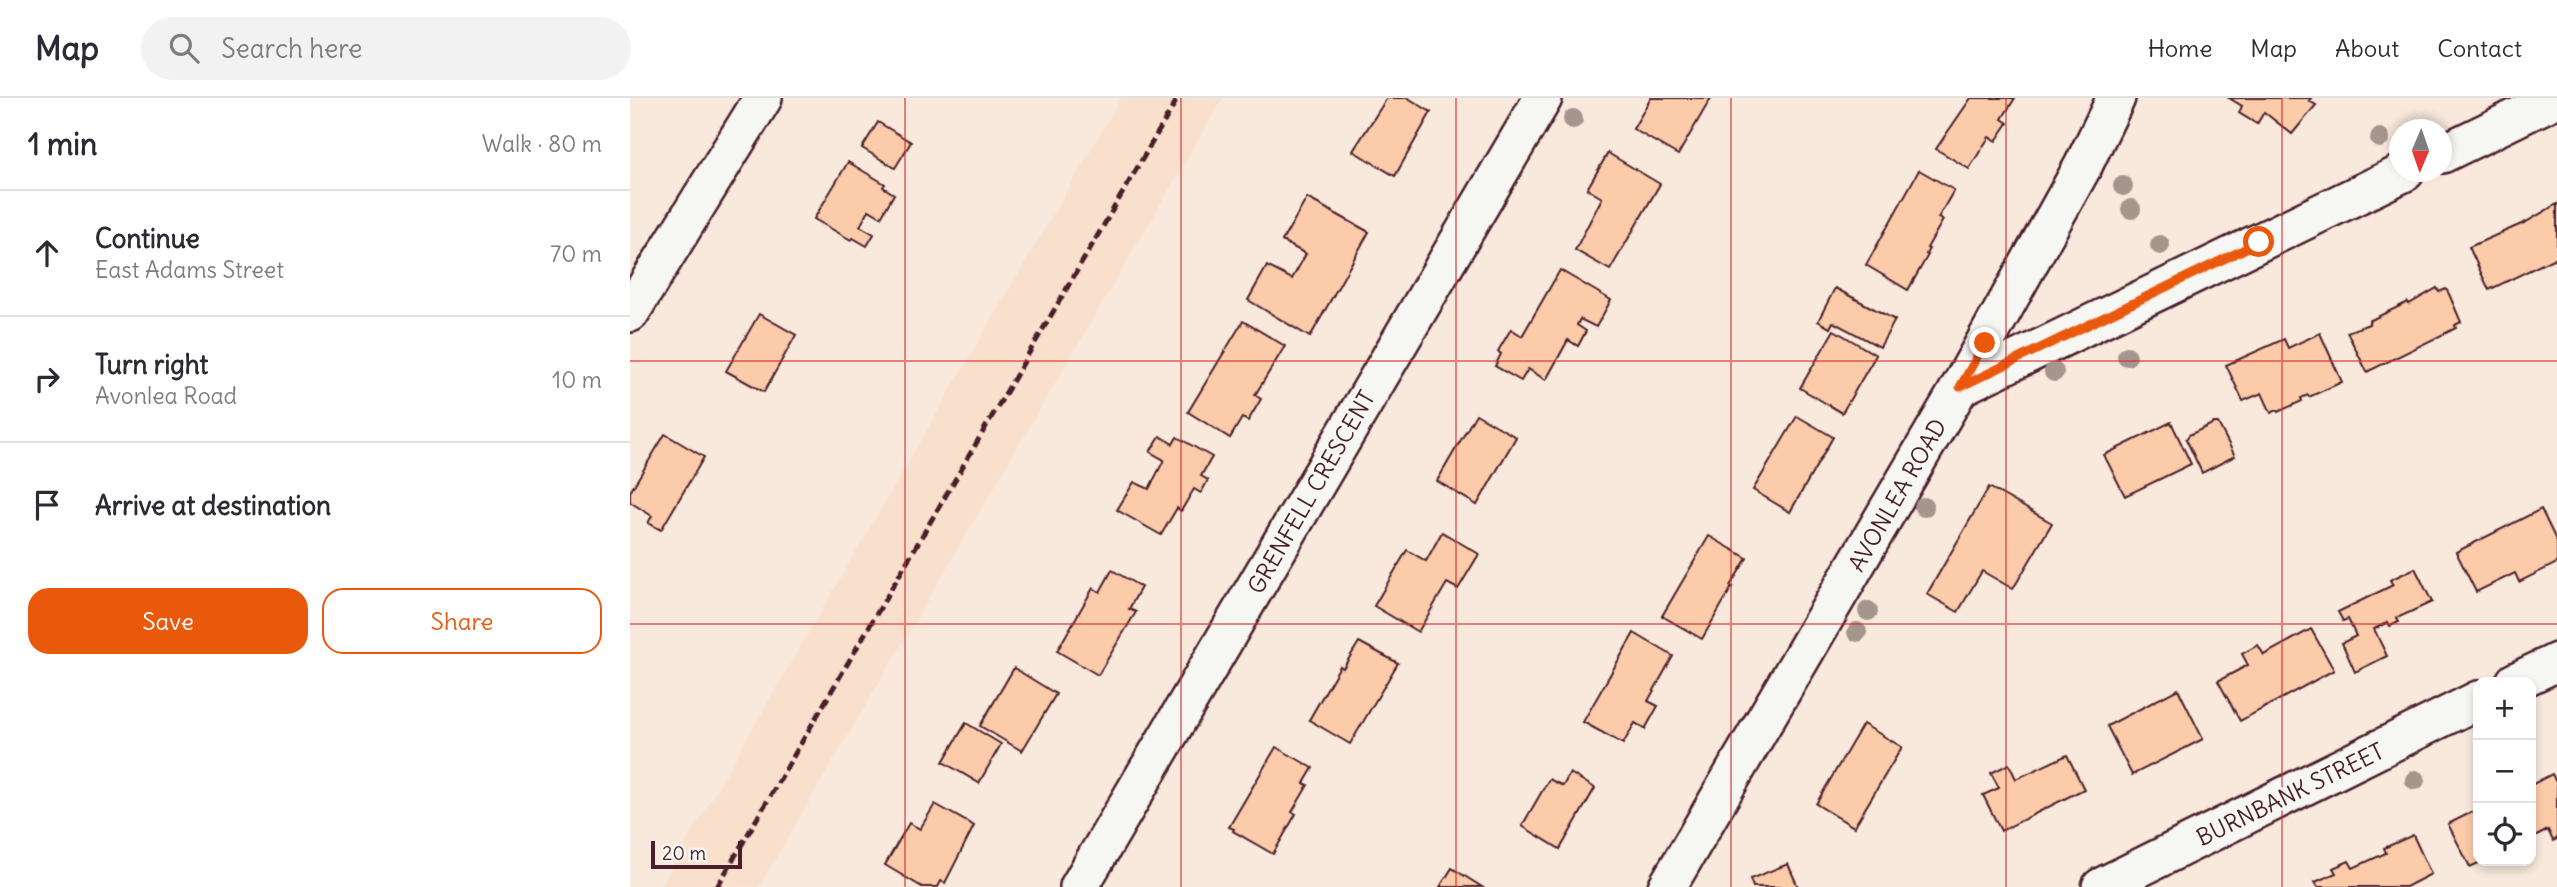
<!DOCTYPE html>
<meta charset="utf-8">
<style>
body{margin:0;font-family:Delius,sans-serif;background:#f2f2f3;color:#2b2b33}
.controls{position:absolute;right:21px;bottom:21px;display:grid;overflow:hidden;border-radius:14px;box-shadow:0 4px 10px #0003}
.controls button{width:63px;height:63px;display:grid;place-items:center;padding:0;border:0;border-bottom:2px solid #e1e1e2;background:#fff;color:#2b2b33;font:35px sans-serif}
.compass{position:absolute;left:1759px;top:21px;width:63px;height:63px;border-radius:50%;background:#fff;box-shadow:0 4px 10px #0003;rotate:182deg}
.scale{position:absolute;left:21px;bottom:18px;width:91px;box-sizing:border-box;padding-left:7px;border:4px solid #4a1f2b;border-top:0;font-size:19px;line-height:24px;white-space:nowrap;color:#4a1f2b;-webkit-text-stroke:5px #f6f6f2;paint-order:stroke}
.stop{position:absolute;width:21px;height:21px;margin:-16px;border:5px solid #ea580c;border-radius:50%;background:#fff}
.stop.end{background:#ea580c;border-color:#fff;box-shadow:0 2px 7px #0008}
.list{margin:0;padding:0;list-style:none}
h2{display:flex;justify-content:space-between;align-items:center;height:91px;margin:0;padding:0 28px;font-size:30px}
h2 small{font-size:23px;font-weight:400;color:#7c7c81}
.list li{display:grid;grid-template-columns:46px 1fr auto;gap:21px;align-items:center;box-sizing:border-box;height:126px;padding:0 28px;border-top:2px solid #e1e1e2}
.list b{display:block;font-size:26px;white-space:nowrap}
.list p{margin:0;font-size:23px;white-space:nowrap;color:#7c7c81}
.list em{font-size:23px;font-style:normal;color:#7c7c81}
.actions{display:flex;gap:14px;padding:21px 28px}
.actions a{flex:1;padding:16px 0;border:2px solid #ea580c;border-radius:21px;text-align:center;font-size:24px;color:#ea580c}
.actions .main{background:#ea580c;color:#fff}
.icon{flex:none;width:38px;height:38px;fill:none;stroke:currentColor;stroke-width:2;stroke-linecap:round;stroke-linejoin:round}
.map{position:relative;flex:none;width:1927px;height:789px;overflow:hidden}
header{display:flex;align-items:center;gap:42px;box-sizing:border-box;height:98px;padding:0 35px;background:#fff;border-bottom:2px solid #e1e1e2}
header strong{font-size:33px}
nav{display:flex;gap:38px;margin-inline-start:auto;font-size:24px}
.search{width:490px;height:63px;background:#f2f2f3;display:flex;align-items:center;gap:18px;box-sizing:border-box;padding:0 24px;border-radius:38px;color:#7c7c81;font-size:26px}
main{display:flex}
aside{flex:1;background:#fff}
.map>svg:first-child{display:block}
.built{fill:#f9e0cd}
.building{fill:#fbcbaa;stroke:#4a1f2b;stroke-width:2}
.lines{fill:none;stroke-linecap:round;stroke-linejoin:round}
.minor-casing{stroke:#4a1f2b;stroke-width:42}
.minor{stroke:#f6f6f2;stroke-width:37}
.rail{stroke:#4a1f2b;stroke-width:5;stroke-dasharray:10 5;stroke-linecap:butt}
.tree{fill:#a4958d}
.route{stroke:#ea580c;stroke-width:9}
.grid{fill:none;stroke:#d62828;stroke-width:2;stroke-opacity:0.55}
.labels{text-anchor:middle;dominant-baseline:central;stroke-width:6;stroke-linejoin:round;paint-order:stroke}
.street-label{font-size:23px;fill:#4a1f2b;stroke:#f6f6f2}
</style>
<header>
<strong>Map</strong>
<div class="search"><svg class="icon" aria-label="search" viewBox="0 0 24 24"><circle cx="10" cy="10" r="6"/><path d="M15 15l6 6"/></svg>Search here</div>
<nav><a>Home</a><a>Map</a><a>About</a><a>Contact</a></nav>
</header>
<main>
<aside>
<h2>1 min<small>Walk · 80 m</small></h2>
<ul class="list">
<li><svg class="icon" aria-label="ahead" viewBox="0 0 24 24"><path d="M12 20V5M6 11l6-6 6 6"/></svg><div><b>Continue</b><p>East Adams Street</p></div><em>70 m</em></li>
<li><svg class="icon" aria-label="right" viewBox="0 0 24 24"><path d="M7 20v-9h11M14 6l5 5-5 5"/></svg><div><b>Turn right</b><p>Avonlea Road</p></div><em>10 m</em></li>
<li><svg class="icon" aria-label="arrive" viewBox="0 0 24 24"><path d="M6 21V4h12l-3 4 3 4H6"/></svg><div><b>Arrive at destination</b></div></li>
</ul>
<div class="actions"><a class="main">Save</a><a>Share</a></div>
</aside>
<div class="map">
<svg width="1927" height="789" viewBox="0 0 1927 789">
<rect width="100%" height="100%" fill="#f8e9dc"/>
<filter id="ink" filterUnits="userSpaceOnUse"><feTurbulence type="fractalNoise" baseFrequency=".0143" numOctaves="2"/><feDisplacementMap in="SourceGraphic" scale="14" xChannelSelector="R" yChannelSelector="G"/><feConvolveMatrix kernelMatrix="1 2 1 2 8 2 1 2 1" color-interpolation-filters="sRGB"/></filter>
<g filter="url(#ink)">
<path class="built" d="M 491,0 L 593,0 L 129,789 L 30,789 Z"/>
<g class="building">
<path d="M 757,0 L 778,0 L 801,14 L 765,78 L 723,53 Z"/>
<path d="M 1021,0 L 1081,0 L 1048,57 L 1003,31 Z"/>
<path d="M 1341,0 L 1385,0 L 1372,21 L 1378,25 L 1366,43 L 1359,39 L 1339,71 L 1306,51 Z"/>
<path d="M 1599,0 L 1681,0 L 1679,3 L 1686,7 L 1662,36 L 1634,14 L 1627,26 L 1609,15 L 1612,8 Z"/>
<path d="M 248,24 L 281,44 L 265,70 L 232,50 Z"/>
<path d="M 978,55 L 1030,86 L 980,172 L 945,152 L 972,100 L 957,91 Z"/>
<path d="M 218,64 L 255,86 L 253,89 L 264,96 L 251,119 L 239,112 L 230,128 L 244,136 L 237,148 L 223,140 L 221,142 L 184,121 Z"/>
<path d="M 1289,72 L 1324,92 L 1308,120 L 1313,122 L 1297,150 L 1299,151 L 1296,156 L 1298,157 L 1278,192 L 1236,167 Z"/>
<path d="M 677,100 L 739,134 L 680,239 L 618,202 L 637,168 L 662,181 L 676,156 L 652,143 Z"/>
<path d="M 1927,106 L 1927,159 L 1859,192 L 1839,149 L 1896,124 Z"/>
<path d="M 930,172 L 981,202 L 966,229 L 950,221 L 947,227 L 956,233 L 948,248 L 938,242 L 916,282 L 898,271 L 891,283 L 865,268 L 871,256 L 868,253 L 881,231 L 892,238 Z"/>
<path d="M 1205,190 L 1265,222 L 1250,249 L 1203,224 L 1200,230 L 1188,223 Z"/>
<path d="M 1807,190 L 1809,194 L 1816,191 L 1819,196 L 1831,224 L 1825,227 L 1826,230 L 1737,274 L 1717,234 L 1739,226 L 1739,223 L 1778,204 L 1779,206 Z"/>
<path d="M 129,216 L 166,237 L 134,294 L 96,273 Z"/>
<path d="M 613,223 L 655,248 L 625,297 L 631,301 L 618,323 L 612,320 L 600,340 L 558,314 Z"/>
<path d="M 1204,232 L 1246,257 L 1212,315 L 1170,290 Z"/>
<path d="M 1690,235 L 1712,284 L 1679,299 L 1678,297 L 1671,300 L 1672,303 L 1648,314 L 1647,312 L 1641,315 L 1632,295 L 1613,303 L 1596,267 L 1654,241 L 1658,250 Z"/>
<path d="M 846,316 L 886,339 L 847,407 L 807,383 Z"/>
<path d="M 1167,318 L 1203,339 L 1160,414 L 1123,392 Z"/>
<path d="M 1541,324 L 1561,366 L 1495,398 L 1474,357 Z"/>
<path d="M 1584,325 L 1588,325 L 1605,358 L 1572,375 L 1556,341 L 1559,337 Z"/>
<path d="M 35,336 L 74,359 L 31,432 L 18,425 L 22,418 L 0,404 L 0,394 Z"/>
<path d="M 530,338 L 543,346 L 547,339 L 582,359 L 571,378 L 578,382 L 571,395 L 564,391 L 551,413 L 547,410 L 531,437 L 487,412 L 504,384 L 519,391 L 534,362 L 520,354 Z"/>
<path d="M 1359,389 L 1422,425 L 1383,491 L 1352,473 L 1328,514 L 1297,496 Z"/>
<path d="M 1911,411 L 1927,444 L 1927,465 L 1889,484 L 1885,475 L 1846,494 L 1826,454 Z"/>
<path d="M 812,434 L 849,456 L 828,491 L 817,485 L 788,534 L 744,508 L 777,452 L 796,463 Z"/>
<path d="M 1079,438 L 1117,460 L 1100,488 L 1102,489 L 1072,541 L 1032,518 Z"/>
<path d="M 1785,470 L 1802,504 L 1767,520 L 1769,524 L 1760,528 L 1758,524 L 1744,531 L 1757,558 L 1725,574 L 1712,545 L 1726,538 L 1718,521 L 1713,523 L 1708,514 L 1763,487 L 1760,482 Z"/>
<path d="M 482,472 L 511,489 L 499,511 L 506,514 L 468,577 L 427,553 L 463,490 L 470,494 Z"/>
<path d="M 1681,531 L 1704,572 L 1610,623 L 1588,583 L 1618,567 L 1612,556 L 1628,547 L 1634,557 Z"/>
<path d="M 1004,535 L 1043,558 L 1018,603 L 1028,608 L 1015,631 L 1005,625 L 993,646 L 953,624 Z"/>
<path d="M 729,544 L 768,565 L 720,646 L 679,622 L 710,568 L 713,570 Z"/>
<path d="M 384,570 L 426,596 L 392,653 L 350,628 Z"/>
<path d="M 1548,591 L 1573,641 L 1502,677 L 1477,628 Z"/>
<path d="M 336,625 L 371,646 L 349,685 L 313,664 Z"/>
<path d="M 1233,626 L 1272,649 L 1224,729 L 1186,706 Z"/>
<path d="M 646,649 L 683,670 L 674,685 L 678,687 L 662,714 L 666,716 L 643,756 L 603,733 L 604,731 L 599,729 Z"/>
<path d="M 1437,657 L 1454,691 L 1371,733 L 1353,697 L 1369,690 L 1361,675 L 1379,666 L 1386,681 Z"/>
<path d="M 940,675 L 965,690 L 930,751 L 892,728 L 919,681 L 933,688 Z"/>
<path d="M 1922,676 L 1927,686 L 1927,741 L 1923,743 L 1918,732 L 1901,741 L 1901,687 Z"/>
<path d="M 305,706 L 344,728 L 315,785 L 311,783 L 308,789 L 292,789 L 255,767 L 279,725 L 290,731 Z"/>
<path d="M 1848,711 L 1848,763 L 1853,763 L 1840,769 L 1818,726 Z"/>
<path d="M 1783,737 L 1801,776 L 1776,789 L 1688,789 L 1685,784 L 1706,775 L 1703,770 L 1719,763 L 1723,770 L 1756,755 L 1754,750 Z"/>
<path d="M 1158,766 L 1168,789 L 1123,789 L 1120,781 Z"/>
<path d="M 822,770 L 852,789 L 810,789 Z"/>
</g>
<g class="lines">
<defs>
<g id="minor">
<path d="M 1812,56 L 1927,0"/>
<path d="M 0,215 L 133,0"/>
<path d="M 1330,289 L 1775,74"/>
<path d="M 1885,584 L 1927,564"/>
<path d="M 449,789 L 913,0"/>
<path d="M 1037,789 L 1330,289 L 1453,68 L 1486,0"/>
<path d="M 1471,789 L 1848,602"/>
</g>
</defs>
<use href="#minor" class="minor-casing"/>
<use href="#minor" class="minor"/>
<path class="rail" d="M 87,789 L 548,0"/>
</g>
<g class="tree">
<circle cx="943" cy="21" r="10"/>
<circle cx="1750" cy="40" r="10"/>
<circle cx="1493" cy="88" r="10"/>
<circle cx="1501" cy="111" r="10"/>
<circle cx="1530" cy="147" r="10"/>
<circle cx="1497" cy="258" r="10"/>
<circle cx="1424" cy="274" r="10"/>
<circle cx="1294" cy="409" r="10"/>
<circle cx="1238" cy="513" r="10"/>
<circle cx="1227" cy="534" r="10"/>
<circle cx="1785" cy="682" r="10"/>
</g>
</g>
<g class="lines" filter="url(#ink)">
<path class="route" d="M 1355,245 L 1330,289 L 1629,144"/>
</g>
<path class="grid" d="M 275,0 L 275,789M 551,0 L 551,789M 826,0 L 826,789M 1101,0 L 1101,789M 1376,0 L 1376,789M 1652,0 L 1652,789M 0,263 L 1927,263M 0,526 L 1927,526"/>
<g class="labels">
<g class="street-label">
<text transform="translate(681 394) rotate(-60)">GRENFELL CRESCENT</text>
<text transform="translate(1267 397) rotate(-60)">AVONLEA ROAD</text>
<text transform="translate(1660 696) rotate(-26)">BURNBANK STREET</text>
</g>
</g>
</svg>
<div class="controls">
<button>+</button>
<button>−</button>
<button><svg class="icon" aria-label="locate" viewBox="0 0 24 24"><circle cx="12" cy="12" r="6"/><path d="M12 2v4M12 18v4M2 12h4M18 12h4"/></svg></button>
</div>
<svg class="compass" viewBox="-18 -18 36 36"><path d="M0-13l5 13h-10z" fill="#e53935"/><path d="M0 13l5-13h-10z" fill="#7c7c81"/></svg>
<div class="scale">20 m</div>
<div class="stop" style="left:1629px;top:144px"></div>
<div class="stop end" style="left:1355px;top:245px"></div>
</div>
</main>
